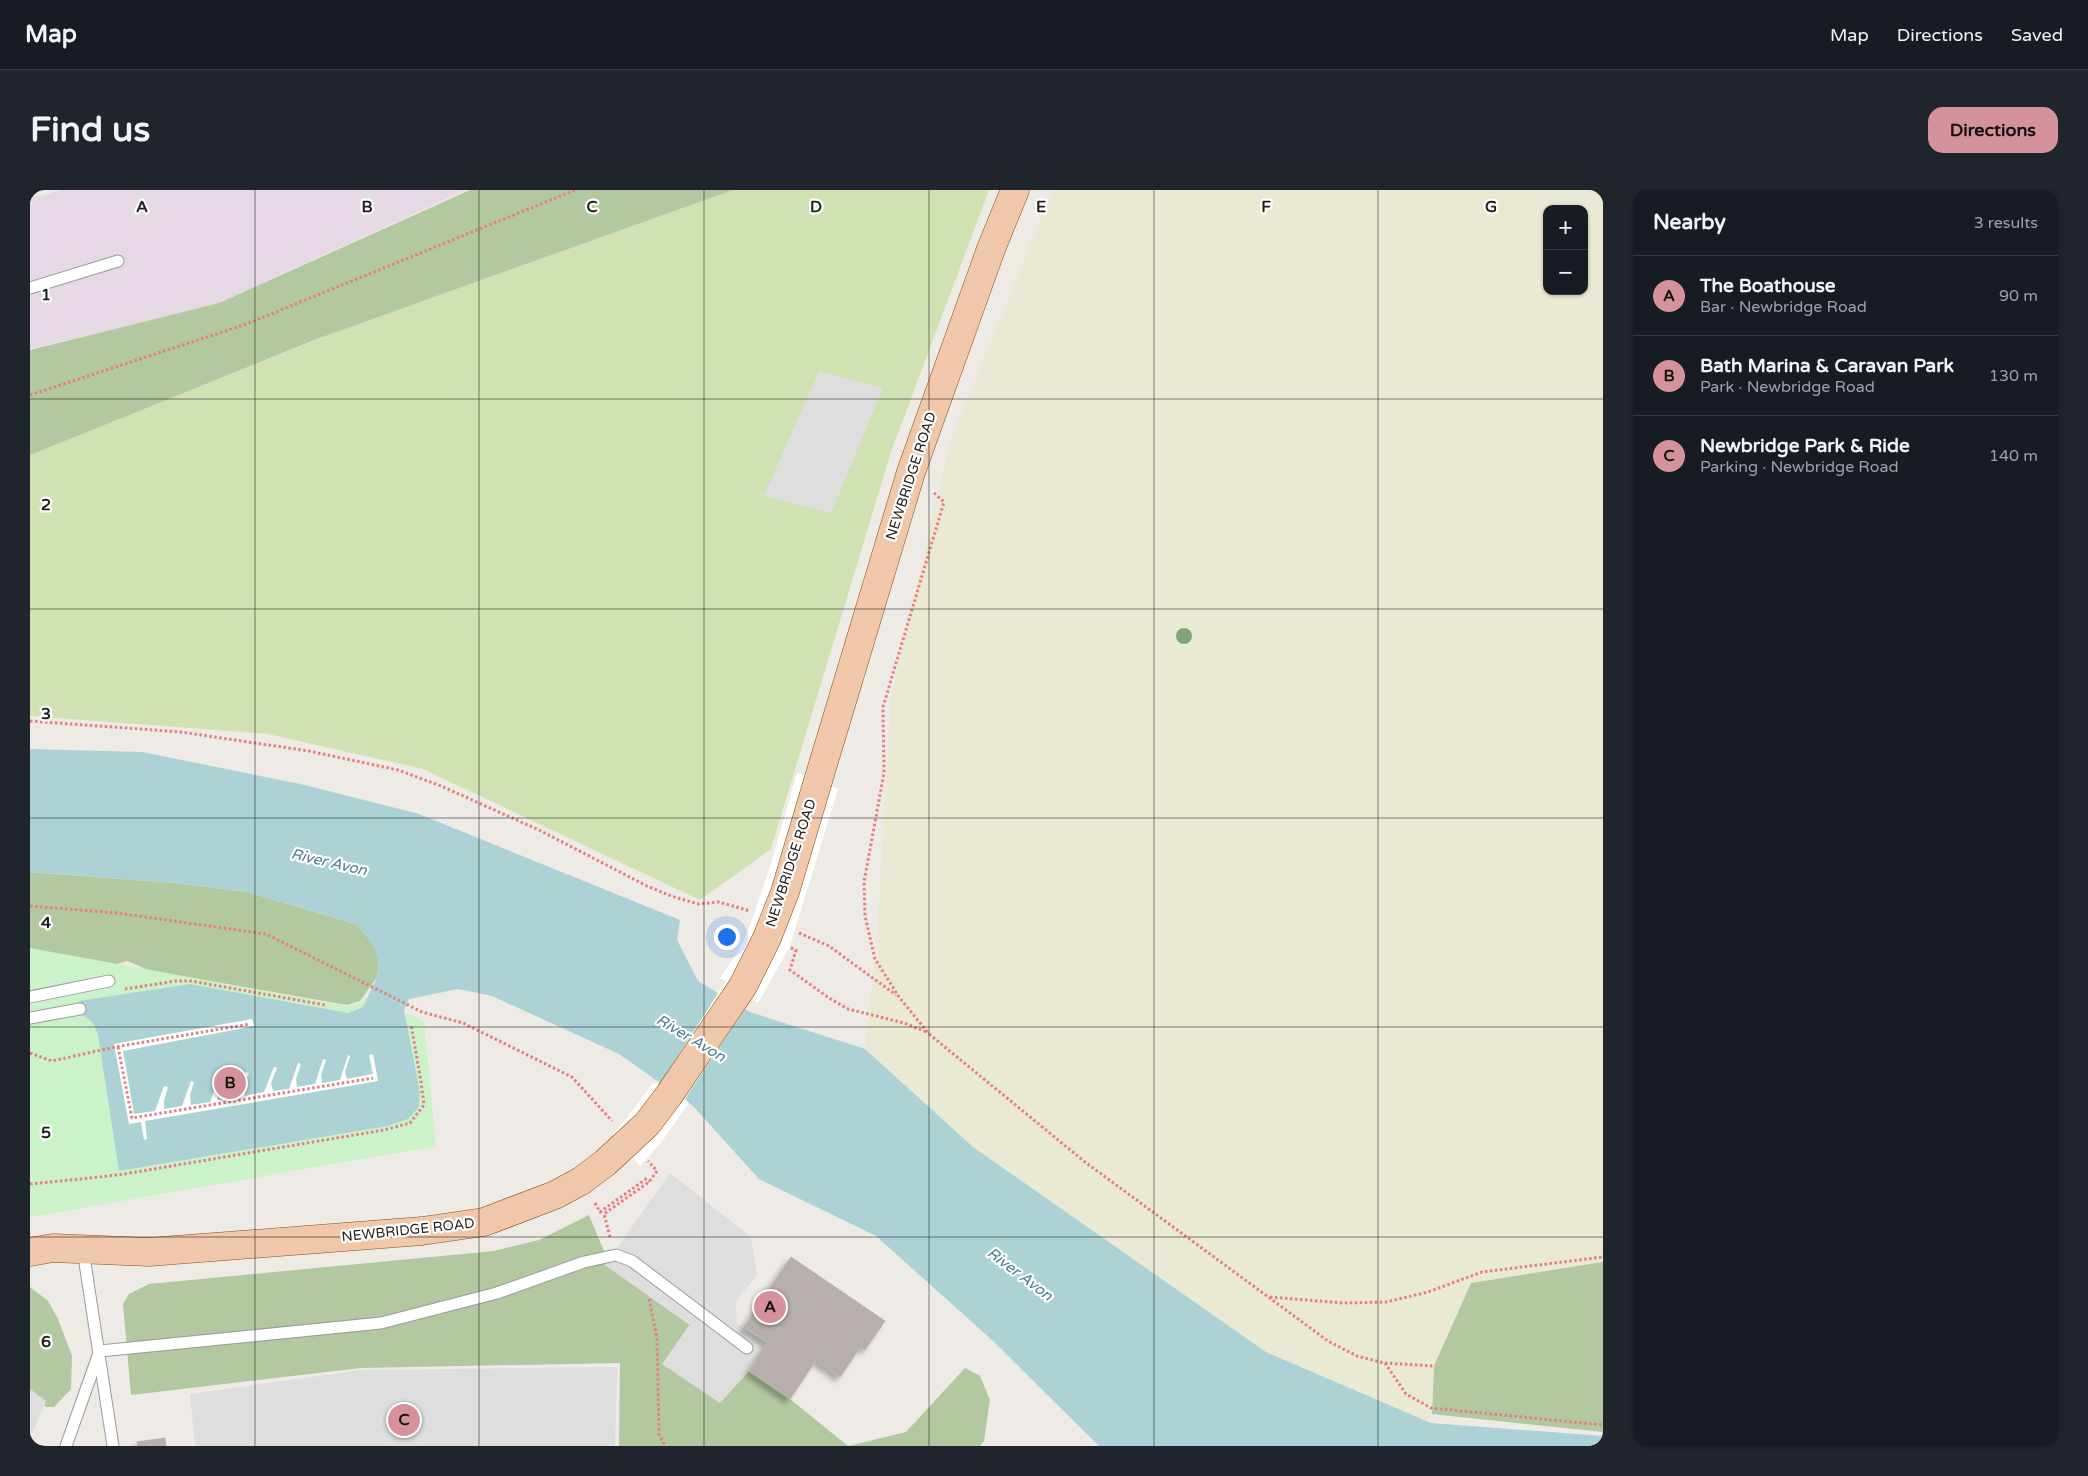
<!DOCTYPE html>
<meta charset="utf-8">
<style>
body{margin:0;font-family:"Varela Round",sans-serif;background:#20242c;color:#f1f3f6}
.controls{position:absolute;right:15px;top:15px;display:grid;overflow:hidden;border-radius:10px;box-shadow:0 1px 4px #0004}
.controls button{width:45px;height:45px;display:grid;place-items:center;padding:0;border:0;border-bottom:1px solid #363941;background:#171b24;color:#f1f3f6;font:25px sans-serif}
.you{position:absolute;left:696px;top:746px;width:18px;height:18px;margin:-12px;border:4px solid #fff;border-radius:50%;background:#1a73e8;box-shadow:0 0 0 8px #1a73e833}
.badge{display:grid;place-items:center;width:32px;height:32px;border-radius:50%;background:#d5919c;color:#111;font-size:16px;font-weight:700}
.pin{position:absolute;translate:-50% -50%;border:2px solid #fff;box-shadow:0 1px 5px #0006}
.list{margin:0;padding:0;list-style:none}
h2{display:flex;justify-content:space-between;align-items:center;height:65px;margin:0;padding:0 20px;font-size:21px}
h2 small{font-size:16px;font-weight:400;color:#9ea1a6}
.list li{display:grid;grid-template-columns:32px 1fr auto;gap:15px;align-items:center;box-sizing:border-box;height:80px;padding:0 20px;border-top:1px solid #363941}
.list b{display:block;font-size:19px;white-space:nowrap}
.list p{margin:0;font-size:16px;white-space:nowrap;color:#9ea1a6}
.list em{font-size:16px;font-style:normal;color:#9ea1a6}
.map{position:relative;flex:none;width:1573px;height:1256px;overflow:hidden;border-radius:15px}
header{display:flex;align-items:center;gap:30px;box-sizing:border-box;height:70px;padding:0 25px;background:#171b24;border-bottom:1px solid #363941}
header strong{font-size:24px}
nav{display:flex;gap:28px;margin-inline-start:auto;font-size:18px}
.intro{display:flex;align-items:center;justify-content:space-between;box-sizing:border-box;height:120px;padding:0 30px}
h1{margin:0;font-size:35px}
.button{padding:12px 22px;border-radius:15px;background:#d5919c;color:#111;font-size:18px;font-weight:700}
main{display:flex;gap:30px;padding:0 30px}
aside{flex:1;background:#171b24;border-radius:15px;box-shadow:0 1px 4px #0004}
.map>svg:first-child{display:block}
.industrial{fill:#e6d8e5}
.farmland{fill:#eae9d3;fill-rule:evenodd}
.grass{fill:#d0e2b2}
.forest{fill:#b1c8a0}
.park{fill:#cbf2c8}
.parking{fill:#dedede}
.water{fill:#acd2d6}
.pier{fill:#fff}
.building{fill:#b7afac;stroke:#beb0aa;filter:url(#shadow)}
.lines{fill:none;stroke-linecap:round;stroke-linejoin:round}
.lane-casing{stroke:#9b9b9b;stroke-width:13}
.primary-casing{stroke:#855013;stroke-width:29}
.path{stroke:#e87d80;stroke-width:3;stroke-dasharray:2.5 2.5;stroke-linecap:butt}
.lane{stroke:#fff;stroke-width:11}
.primary{stroke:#f0c7a9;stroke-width:28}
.primary-bridge-casing{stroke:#855013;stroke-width:29;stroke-linecap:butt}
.primary-bridge{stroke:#f0c7a9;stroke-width:28}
.tree{fill:#7ca676}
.grid{fill:none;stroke:#1e1e1e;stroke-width:1;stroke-opacity:0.55}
.labels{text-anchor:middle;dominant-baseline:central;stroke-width:4.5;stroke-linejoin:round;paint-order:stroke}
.street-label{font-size:14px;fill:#1e1e1e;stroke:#fff}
.water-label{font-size:15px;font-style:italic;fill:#507b94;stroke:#fff}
.grid-label{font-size:16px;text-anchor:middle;font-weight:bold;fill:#1e1e1e;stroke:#fff;stroke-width:4.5;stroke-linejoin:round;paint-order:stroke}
</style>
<header>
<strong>Map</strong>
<nav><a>Map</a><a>Directions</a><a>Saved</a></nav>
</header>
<div class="intro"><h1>Find us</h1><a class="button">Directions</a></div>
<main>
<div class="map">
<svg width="1573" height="1256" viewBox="0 0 1573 1256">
<defs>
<filter id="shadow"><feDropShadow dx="-4.5" dy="4.5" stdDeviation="2.5" flood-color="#0004"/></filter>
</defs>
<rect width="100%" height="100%" fill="#eeeae6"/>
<path class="industrial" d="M 32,0 L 436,0 L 186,114 L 0,159 L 0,8 Z"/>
<path class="farmland" d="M 1023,0 L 1573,0 L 1573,1072 L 1441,1093 L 1404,1176 L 1401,1233 L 1236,1162 L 943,957 L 835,859 L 847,750 L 861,507 L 919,254 ZM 1517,19 L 1554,19 L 1554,101 L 1517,101 Z"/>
<path class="grass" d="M 703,0 L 959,0 L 861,262 L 741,659 L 670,710 L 393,579 L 238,544 L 0,526 L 0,264 L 306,142 Z"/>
<g class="forest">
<path d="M 440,0 L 703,0 L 287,149 L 0,265 L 0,160 L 189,113 Z"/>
<path d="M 0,682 L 145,693 L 217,702 L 326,734 L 344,755 L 349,773 L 347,787 L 330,811 L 317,815 L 121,781 L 97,771 L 0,800 Z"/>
<path d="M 559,1025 L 576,1066 L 575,1075 L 660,1135 L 690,1212 L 719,1181 L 760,1209 L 818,1256 L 876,1242 L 935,1178 L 950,1186 L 960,1210 L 954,1251 L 950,1256 L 589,1256 L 590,1173 L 331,1178 L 101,1205 L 93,1114 L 99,1104 L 119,1094 L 464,1061 L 509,1050 Z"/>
<path d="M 1573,1072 L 1573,1242 L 1402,1224 L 1404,1176 L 1441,1093 Z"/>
<path d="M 0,1097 L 18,1111 L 28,1129 L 42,1166 L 41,1199 L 24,1217 L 16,1217 L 0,1202 Z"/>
</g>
<path class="park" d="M 0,758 L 317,816 L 331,813 L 335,807 L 394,831 L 406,956 L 0,1027 Z"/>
<g class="parking">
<path d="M 789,181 L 853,198 L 801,323 L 734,306 Z"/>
<path d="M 640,983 L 721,1047 L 727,1085 L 706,1111 L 707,1134 L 738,1153 L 719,1181 L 690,1213 L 632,1174 L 660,1134 L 575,1075 Z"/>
<path d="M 587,1177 L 585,1256 L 165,1256 L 160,1204 L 332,1180 Z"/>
<path d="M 0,1199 L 16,1211 L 0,1248 Z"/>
</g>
<path class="water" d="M 0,559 L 112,562 L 275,595 L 389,624 L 650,730 L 647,750 L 668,791 L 720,822 L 835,859 L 943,957 L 1236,1162 L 1401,1233 L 1573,1246 L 1573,1256 L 1069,1256 L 962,1150 L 846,1046 L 729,989 L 663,916 L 589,864 L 462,806 L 428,799 L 379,809 L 374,820 L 390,902 L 389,917 L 378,929 L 358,936 L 89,981 L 68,845 C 65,835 61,829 51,825 L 49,811 L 160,794 L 318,823 L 333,817 L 347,787 L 349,773 L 344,756 L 326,734 L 217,702 L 145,693 L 0,682 Z"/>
<g class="pier">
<path d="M 767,583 L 808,599 L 760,756 L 728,813 L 722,808 L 655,909 L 659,913 L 630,954 L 610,976 L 583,944 L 603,920 L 623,893 L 629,895 L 696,791 L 690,788 L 708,761 L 718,741 L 741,674 Z"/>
<path d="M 222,829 L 224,836 L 93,861 L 104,924 L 125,921 L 134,896 L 138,897 L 134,911 L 134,919 L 152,916 L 161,891 L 164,892 L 160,905 L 161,915 L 180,912 L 188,890 L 190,891 L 187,901 L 188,910 L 205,908 L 216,882 L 219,883 L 213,897 L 215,906 L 234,902 L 244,877 L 247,878 L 241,893 L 243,901 L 259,899 L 268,873 L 271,874 L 266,889 L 267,897 L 285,894 L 293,869 L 296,870 L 291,885 L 292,893 L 310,890 L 318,865 L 320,866 L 315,882 L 317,889 L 343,884 L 339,865 L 343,864 L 348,891 L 115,931 L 117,949 L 114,950 L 111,932 L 99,934 L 84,854 Z"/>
</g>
<g class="building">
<path d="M 761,1067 L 855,1131 L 835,1160 L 831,1156 L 810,1187 L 786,1170 L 760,1209 L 719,1181 L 738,1153 L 714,1137 Z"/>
<path d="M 135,1248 L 136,1256 L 108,1256 L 107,1252 Z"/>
</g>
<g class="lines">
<defs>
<g id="lane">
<path d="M 0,98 L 88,71"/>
<path d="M 0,807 L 79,791"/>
<path d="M 0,828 L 50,819"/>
<path d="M 53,1060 L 83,1256"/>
<path d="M 70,1161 L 351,1133 L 467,1103 L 554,1072 L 586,1065 L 602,1071 L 717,1158"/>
<path d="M 36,1256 L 69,1163"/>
</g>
<g id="primary">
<path d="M 788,591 L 881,282 L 961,59 L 985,0"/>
<path d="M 0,1062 L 23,1058 L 119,1062 L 392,1041 L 454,1032 L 525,1005 L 551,991"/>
</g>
</defs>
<use href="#lane" class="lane-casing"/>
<use href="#primary" class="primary-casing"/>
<g class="path">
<path d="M 0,205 L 214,135 L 545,0"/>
<path d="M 904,303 L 914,312 L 853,517 L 854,583 L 834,692 L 835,726 L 845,769 L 869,807 L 899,844 L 1055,972 L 1298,1151 L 1327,1166 L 1354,1173 L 1404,1176"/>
<path d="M 0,531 L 151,542 L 279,561 L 368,580 L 411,596 L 509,640 L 617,696 L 641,706 L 668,714 L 689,712 L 720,721"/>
<path d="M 0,716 L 87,723 L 236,744 L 392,822 L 433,833 L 542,887 L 582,931"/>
<path d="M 769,743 L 799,756 L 866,805"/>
<path d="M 761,758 L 766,760 L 760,780 L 799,808 L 818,819 L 874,833 L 899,843"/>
<path d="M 95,799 L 146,791 L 161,791 L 295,815"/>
<path d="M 88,857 L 102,928 L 343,888"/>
<path d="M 0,863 L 22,871 L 85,857 L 220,834"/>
<path d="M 0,994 L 88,985 L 354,940 L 380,933 L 394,915 L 391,892 L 381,834"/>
<path d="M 565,1013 L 570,1022 L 616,989 L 619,992"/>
<path d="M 580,1047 L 574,1024 L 619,992 L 627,981 L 618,971"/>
<path d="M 1240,1107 L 1313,1113 L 1356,1112 L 1398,1102 L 1452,1082 L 1573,1067"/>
<path d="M 619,1109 L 627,1148 L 629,1244 L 635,1256"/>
<path d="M 1355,1173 L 1376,1204 L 1401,1218 L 1573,1235"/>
</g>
<use href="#lane" class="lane"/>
<use href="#primary" class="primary"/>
<defs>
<path id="primary-bridge" d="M 551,991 L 575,973 L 617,934 L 639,905 L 713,796 L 737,748 L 755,702 L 788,591"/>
</defs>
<use href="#primary-bridge" class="primary-bridge-casing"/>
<use href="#primary-bridge" class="primary-bridge"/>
</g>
<circle class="tree" cx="1154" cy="446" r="8"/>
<path class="grid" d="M 225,0 L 225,1256M 449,0 L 449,1256M 674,0 L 674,1256M 899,0 L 899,1256M 1124,0 L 1124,1256M 1348,0 L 1348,1256M 0,209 L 1573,209M 0,419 L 1573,419M 0,628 L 1573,628M 0,837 L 1573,837M 0,1047 L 1573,1047"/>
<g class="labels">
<g class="street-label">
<text transform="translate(881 286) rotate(-72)">NEWBRIDGE ROAD</text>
<text transform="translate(761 673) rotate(-72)">NEWBRIDGE ROAD</text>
<text transform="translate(378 1040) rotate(-6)">NEWBRIDGE ROAD</text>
</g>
<g class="water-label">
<text transform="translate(299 672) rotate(13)">River Avon</text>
<text transform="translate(661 848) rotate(31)">River Avon</text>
<text transform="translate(990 1084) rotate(37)">River Avon</text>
</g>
</g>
<g class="grid-label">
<text x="112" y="22">A</text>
<text x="337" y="22">B</text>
<text x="562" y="22">C</text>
<text x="786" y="22">D</text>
<text x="1011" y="22">E</text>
<text x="1236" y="22">F</text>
<text x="1461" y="22">G</text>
<text x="16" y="110">1</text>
<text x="16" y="320">2</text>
<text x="16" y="529">3</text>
<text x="16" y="738">4</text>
<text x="16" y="948">5</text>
<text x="16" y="1157">6</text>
</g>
</svg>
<div class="controls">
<button>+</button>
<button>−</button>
</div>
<div class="you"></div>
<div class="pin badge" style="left:740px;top:1117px">A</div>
<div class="pin badge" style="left:200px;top:893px">B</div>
<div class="pin badge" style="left:374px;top:1230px">C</div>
</div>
<aside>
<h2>Nearby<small>3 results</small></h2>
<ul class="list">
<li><span class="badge">A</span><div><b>The Boathouse</b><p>Bar · Newbridge Road</p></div><em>90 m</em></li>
<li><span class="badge">B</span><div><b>Bath Marina &amp; Caravan Park</b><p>Park · Newbridge Road</p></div><em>130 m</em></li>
<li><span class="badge">C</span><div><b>Newbridge Park &amp; Ride</b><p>Parking · Newbridge Road</p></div><em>140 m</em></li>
</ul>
</aside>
</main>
